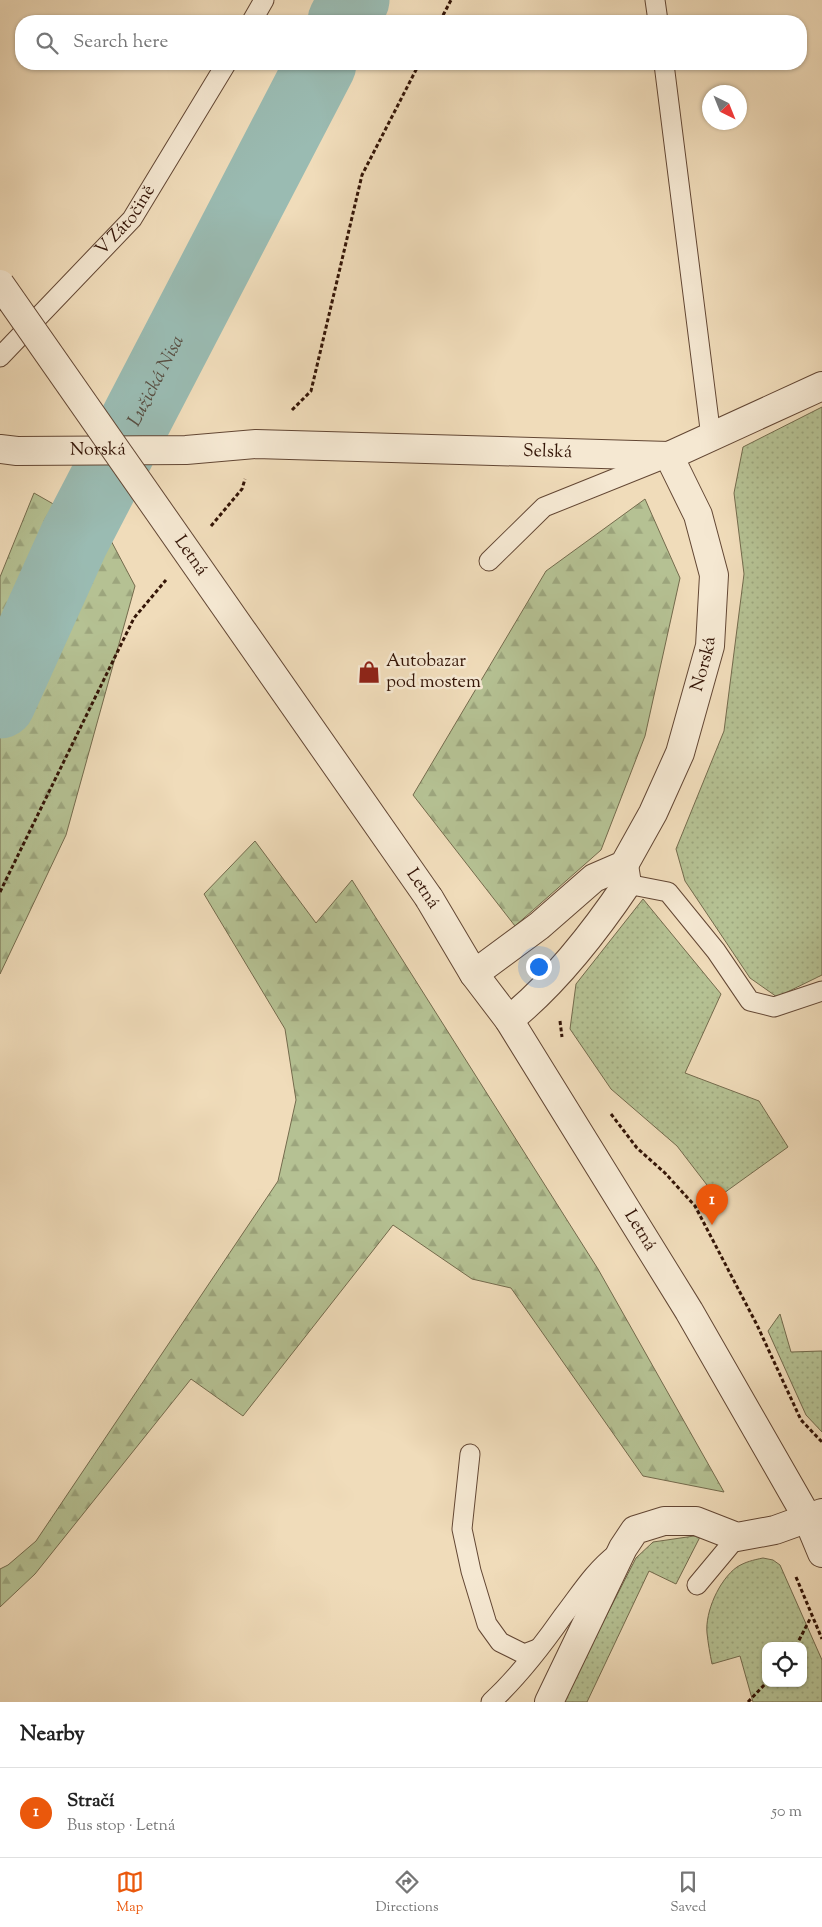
<!DOCTYPE html>
<meta charset="utf-8">
<style>
body{margin:0;font-family:"Sorts Mill Goudy",serif;background:#f6f6f6;color:#222}
.controls{position:absolute;right:15px;bottom:15px;display:grid;overflow:hidden;border-radius:10px;box-shadow:0 1px 4px #0004}
.controls button{width:45px;height:45px;display:grid;place-items:center;padding:0;border:0;border-bottom:1px solid #e0e0e0;background:#fff;color:#222;font:25px sans-serif}
.compass{position:absolute;left:702px;top:85px;width:45px;height:45px;border-radius:50%;background:#fff;box-shadow:0 1px 4px #0004;rotate:137deg}
.you{position:absolute;left:538px;top:966px;width:18px;height:18px;margin:-12px;border:4px solid #fff;border-radius:50%;background:#1a73e8;box-shadow:0 0 0 8px #1a73e833}
.badge{display:grid;place-items:center;width:32px;height:32px;border-radius:50%;background:#ea580c;color:#fff;font-size:16px;font-weight:700}
.pin{position:absolute;translate:-50% -41px;filter:drop-shadow(0 1px 2px #0008)}
.pin::after{content:'';position:absolute;top:26px;width:18px;height:15px;background:inherit;clip-path:polygon(0 0,100% 0,50% 100%)}
.list{margin:0;padding:0;list-style:none}
h2{display:flex;justify-content:space-between;align-items:center;height:65px;margin:0;padding:0 20px;font-size:21px}
h2 small{font-size:16px;font-weight:400;color:#767676}
.list li{display:grid;grid-template-columns:32px 1fr auto;gap:15px;align-items:center;box-sizing:border-box;height:90px;padding:0 20px;border-top:1px solid #e0e0e0}
.list b{display:block;font-size:19px;white-space:nowrap}
.list p{margin:0;font-size:16px;white-space:nowrap;color:#767676}
.list em{font-size:16px;font-style:normal;color:#767676}
.icon{flex:none;width:28px;height:28px;fill:none;stroke:currentColor;stroke-width:2;stroke-linecap:round;stroke-linejoin:round}
.map{position:relative;flex:none;width:822px;height:1702px;overflow:hidden}
.search{position:absolute;background:#fff;box-shadow:0 1px 4px #0004;left:15px;right:15px;top:15px;height:55px;display:flex;align-items:center;gap:12px;box-sizing:border-box;padding:0 18px;border-radius:20px;color:#767676;font-size:19px}
.sheet{height:155px;background:#fff}
nav{display:flex;justify-content:space-around;align-items:center;box-sizing:border-box;height:70px;border-top:1px solid #e0e0e0;background:#fff;font-size:14px;color:#767676}
nav a{display:grid;justify-items:center;gap:2px}
nav .on{color:#ea580c}
.map>svg:first-child{display:block}
.grass{fill:url(#grass-dots);stroke:#746b4d;fill-rule:evenodd}
.forest{fill:url(#forest-firs);stroke:#746b4d}
.lines{fill:none;stroke-linecap:round;stroke-linejoin:round}
.river{stroke:#9abbb2;stroke-width:71}
.service-casing{stroke:#634734;stroke-width:21}
.minor-casing{stroke:#634734;stroke-width:30}
.tertiary-casing{stroke:#634734;stroke-width:30}
.path{stroke:#341507;stroke-width:3;stroke-dasharray:4 2.5;stroke-linecap:butt}
.service{stroke:#f5e8d2;stroke-width:19}
.minor{stroke:#f5e8d2;stroke-width:28}
.tertiary{stroke:#f5e8d2;stroke-width:28}
.tertiary-bridge-casing{stroke:#634734;stroke-width:30;stroke-linecap:butt}
.tertiary-bridge{stroke:#f5e8d2;stroke-width:28}
.labels{text-anchor:middle;dominant-baseline:central;stroke-width:5;stroke-linejoin:round;paint-order:stroke}
.street-label{font-size:18px;fill:#341507;stroke:#f5e8d2}
.poi-label{font-size:18px;fill:#341507;stroke:#f5e8d2;text-anchor:start}
.water-label{font-size:19px;font-style:italic;fill:#584f43;stroke:#f5e8d2}
</style>
<div class="map">
<svg width="822" height="1702" viewBox="0 0 822 1702">
<defs>
<pattern id="grass-dots" width="8" height="8" patternUnits="userSpaceOnUse" patternTransform="scale(1.25)"><rect width="8" height="8" fill="#b5c193"/><path d="M2 2h.1M6 6h.1" fill="none" stroke="#9ca57d" stroke-width="1.8" stroke-linecap="round"/></pattern>
<pattern id="forest-firs" width="22" height="20" patternUnits="userSpaceOnUse" patternTransform="scale(1.25)"><rect width="22" height="20" fill="#b5c193"/><path d="M5 1l3.5 6h-7zM16 11l3.5 6h-7z" fill="#9ca57d"/></pattern>
</defs>
<rect width="100%" height="100%" fill="#f0dcba"/>
<filter id="stains"><feTurbulence type="fractalNoise" baseFrequency=".004" numOctaves="4"/><feColorMatrix values="0 0 0 0 .2 0 0 0 0 .09 0 0 0 0 .02 0 0 0 .5 -.17"/></filter>
<radialGradient id="worn" r=".72"><stop offset=".6" stop-color="#630" stop-opacity="0"/><stop offset="1" stop-color="#630" stop-opacity=".3"/></radialGradient>
<g class="grass">
<path d="M 822,407 L 822,975 L 777,997 L 750,978 L 685,881 L 676,849 L 724,731 L 744,574 L 734,493 L 743,447 Z"/>
<path d="M 643,899 L 721,994 L 685,1073 L 759,1101 L 788,1147 L 717,1198 L 677,1146 L 611,1089 L 570,1029 L 576,984 Z"/>
<path d="M 780,1314 L 791,1352 L 822,1351 L 822,1432 L 806,1415 L 768,1331 Z"/>
<path d="M 701,1535 L 676,1584 L 649,1571 L 587,1702 L 562,1702 L 636,1558 L 653,1542 Z"/>
<path d="M 763,1558 L 773,1560 L 780,1565 L 822,1660 L 822,1702 L 753,1702 L 740,1656 L 712,1664 C 710,1654 708,1643 707,1633 C 705,1612 719,1580 737,1567 C 745,1562 753,1560 763,1558 ZM 766,1646 L 803,1646 L 803,1683 L 766,1683 Z"/>
</g>
<g class="forest">
<path d="M 34,493 L 108,535 L 135,586 L 66,835 L 0,974 L 0,577 Z"/>
<path d="M 645,499 L 680,578 L 645,736 L 601,850 L 515,926 L 413,795 L 546,571 Z"/>
<path d="M 255,841 L 316,923 L 352,880 L 598,1269 L 724,1492 L 643,1476 L 511,1288 L 472,1279 L 393,1225 L 243,1416 L 191,1379 L 35,1574 L 0,1607 L 0,1569 L 8,1565 L 36,1541 L 278,1181 L 296,1100 L 285,1029 L 204,894 Z"/>
</g>
<g class="lines">
<g class="river">
<path d="M 343,21 L 354,0"/>
<path id="s1" d="M 0,703 L 74,539 L 321,64"/>
</g>
<defs>
<g id="service">
<path d="M 655,0 L 658,21"/>
<path d="M 252,21 L 264,0"/>
<path d="M 664,64 L 711,437"/>
<path id="s2" d="M 0,357 L 132,219 L 226,64"/>
<path d="M 489,561 L 544,507 L 661,460"/>
<path d="M 627,884 L 668,892 L 716,951 L 750,1001 L 774,1007 L 822,991"/>
<path d="M 470,1454 L 462,1529 L 471,1571 L 487,1624 L 500,1642 L 524,1654 L 537,1649"/>
<path d="M 697,1585 L 737,1537"/>
<path d="M 491,1702 C 518,1677 542,1646 563,1616 C 580,1594 594,1571 616,1554"/>
</g>
<g id="minor">
<path id="s3" d="M 0,449 L 17,451 L 186,450 L 256,444 L 669,456 L 822,386"/>
<path id="s4" d="M 474,974 L 539,926 L 594,878 L 624,865 L 653,813 L 680,753 L 710,646 L 714,575 L 698,515 L 669,456"/>
<path d="M 509,1020 C 555,983 594,933 627,884 L 624,865"/>
<path d="M 549,1702 L 623,1548 L 635,1530 L 664,1521 L 696,1521 L 737,1537 L 775,1530 L 822,1513"/>
</g>
<g id="tertiary">
<path id="s5" d="M 429,898 L 474,974 L 509,1020 L 689,1311 L 807,1517 L 822,1553"/>
</g>
</defs>
<use href="#service" class="service-casing"/>
<use href="#minor" class="minor-casing"/>
<use href="#tertiary" class="tertiary-casing"/>
<g class="path">
<path d="M 440,21 L 451,0"/>
<path d="M 292,410 L 311,391 L 362,175 L 419,64"/>
<path d="M 211,526 L 242,489 L 245,479"/>
<path d="M 0,892 L 134,618 L 166,580"/>
<path d="M 560,1021 L 562,1037"/>
<path d="M 611,1114 L 637,1148 L 665,1173 L 695,1206 L 757,1325 L 801,1420 L 822,1442"/>
<path d="M 796,1577 L 822,1639"/>
<path d="M 796,1646 L 811,1617"/>
<path d="M 748,1702 L 766,1683"/>
</g>
<use href="#service" class="service"/>
<use href="#minor" class="minor"/>
<use href="#tertiary" class="tertiary"/>
<defs>
<g id="tertiary-bridge">
<path id="s6" d="M 0,284 L 429,898"/>
</g>
</defs>
<use href="#tertiary-bridge" class="tertiary-bridge-casing"/>
<use href="#tertiary-bridge" class="tertiary-bridge"/>
</g>
<defs>
<symbol id="shop-bare" viewBox="-9 -9 18 18"><path d="M-5-2.5h2.3a2.7 3.5 0 0 1 5.4 0H5L5.5 6h-11ZM-1.5-2.5h3a1.5 2.3 0 0 0-3 0Z" fill="#8f2418" stroke="#f5e8d2" stroke-width="2.5" paint-order="stroke"/></symbol>
</defs>
<g fill-rule="evenodd">
<use href="#shop-bare" x="353" y="656" width="32" height="32"/>
</g>
<g class="labels">
<g class="street-label">
<text stroke="none"><textPath href="#s2" startOffset="186">V Zátočině</textPath></text>
<text stroke="none"><textPath href="#s3" startOffset="98">Norská</textPath></text>
<text stroke="none"><textPath href="#s3" startOffset="548">Selská</textPath></text>
<text stroke="none"><textPath href="#s6" startOffset="332">Letná</textPath></text>
<text stroke="none"><textPath href="#s4" startOffset="404">Norská</textPath></text>
<text transform="translate(422 889) rotate(56)">Letná</text>
<text stroke="none"><textPath href="#s5" startOffset="394">Letná</textPath></text>
</g>
<g class="poi-label">
<text x="386" y="662">Autobazar<tspan x="386" dy="21">pod mostem</tspan></text>
</g>
<g class="water-label">
<text stroke="none"><textPath href="#s1" startOffset="358">Lužická Nisa</textPath></text>
</g>
</g>
<rect width="100%" height="100%" filter="url(#stains)"/>
<rect width="100%" height="100%" fill="url(#worn)"/>
</svg>
<div class="controls">
<button><svg class="icon" aria-label="locate" viewBox="0 0 24 24"><circle cx="12" cy="12" r="6"/><path d="M12 2v4M12 18v4M2 12h4M18 12h4"/></svg></button>
</div>
<svg class="compass" viewBox="-18 -18 36 36"><path d="M0-13l5 13h-10z" fill="#e53935"/><path d="M0 13l5-13h-10z" fill="#767676"/></svg>
<div class="you"></div>
<div class="pin badge" style="left:712px;top:1225px">1</div>
<div class="search"><svg class="icon" aria-label="search" viewBox="0 0 24 24"><circle cx="10" cy="10" r="6"/><path d="M15 15l6 6"/></svg>Search here</div>
</div>
<section class="sheet">
<h2>Nearby<small></small></h2>
<ul class="list">
<li><span class="badge">1</span><div><b>Stračí</b><p>Bus stop · Letná</p></div><em>50 m</em></li>
</ul>
</section>
<nav>
<a class="on"><svg class="icon" aria-label="map" viewBox="0 0 24 24"><path d="M3 6l6-2 6 2 6-2v14l-6 2-6-2-6 2zM9 4v14M15 6v14"/></svg>Map</a>
<a><svg class="icon" aria-label="directions" viewBox="0 0 24 24"><path d="M12 3l9 9-9 9-9-9zM9 14v-3h6M13 9l2 2-2 2"/></svg>Directions</a>
<a><svg class="icon" aria-label="saved" viewBox="0 0 24 24"><path d="M7 4h10v16l-5-4-5 4z"/></svg>Saved</a>
</nav>
